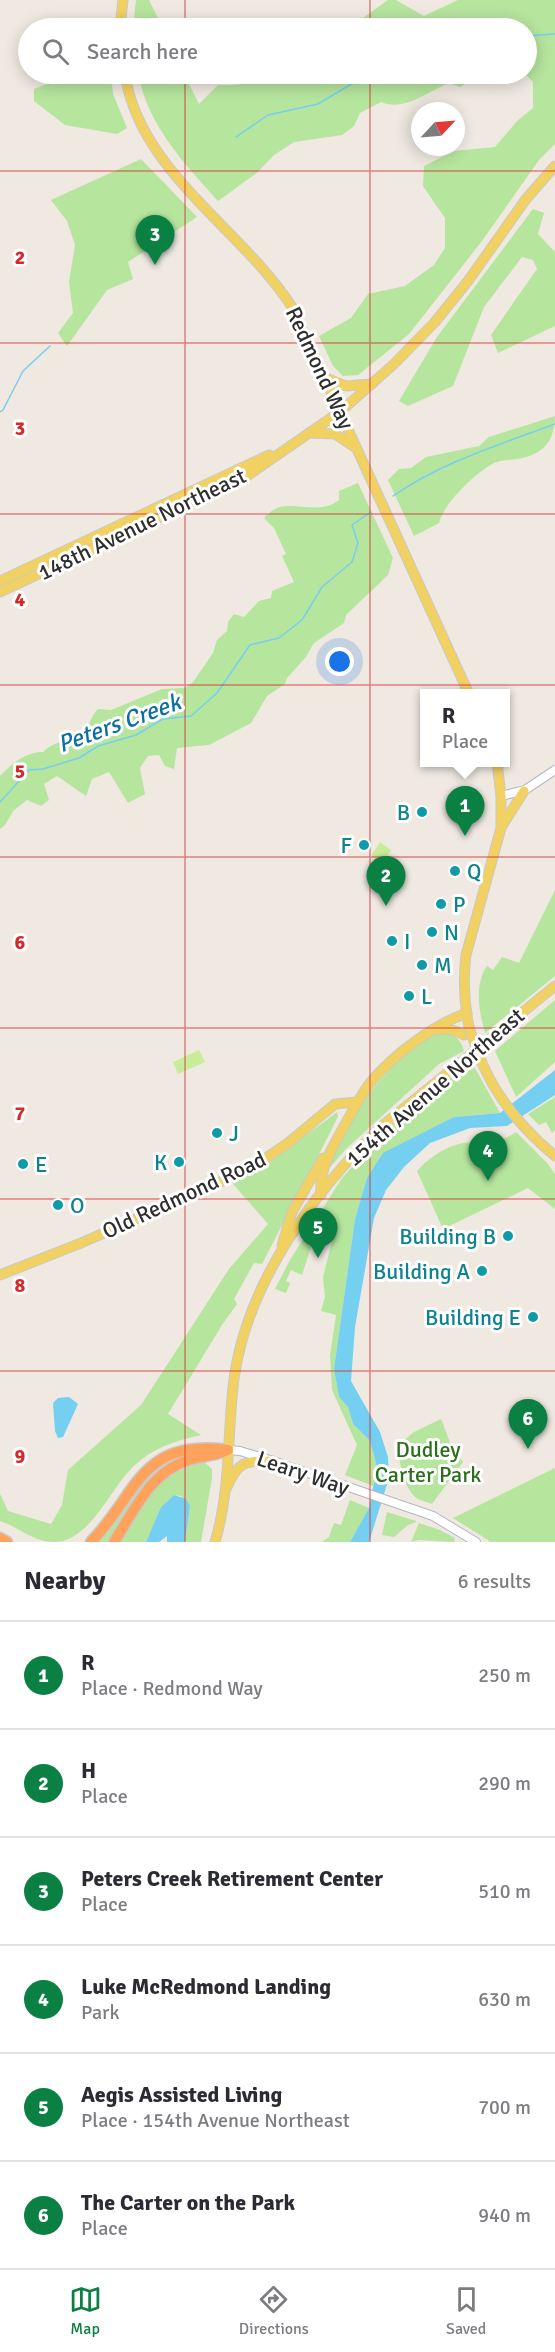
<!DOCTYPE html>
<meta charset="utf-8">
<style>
body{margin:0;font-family:Signika,sans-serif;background:#f2f2f3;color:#2b2b33}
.compass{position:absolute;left:411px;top:102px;width:54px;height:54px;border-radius:50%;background:#fff;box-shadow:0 3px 15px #0003;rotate:64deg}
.you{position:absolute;left:340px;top:662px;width:21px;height:21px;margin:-15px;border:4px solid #fff;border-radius:50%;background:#1a73e8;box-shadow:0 0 0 9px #1a73e833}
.badge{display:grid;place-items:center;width:39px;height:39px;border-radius:50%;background:#0b8043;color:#fff;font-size:20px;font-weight:700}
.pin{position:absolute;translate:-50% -50px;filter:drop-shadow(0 2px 3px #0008)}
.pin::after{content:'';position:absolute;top:32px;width:21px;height:18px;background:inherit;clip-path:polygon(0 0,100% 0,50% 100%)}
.popup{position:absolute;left:420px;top:689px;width:90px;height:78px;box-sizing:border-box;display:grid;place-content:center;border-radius:0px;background:#fff;filter:drop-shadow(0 2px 4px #0005);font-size:20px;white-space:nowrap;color:#7c7c81}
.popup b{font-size:22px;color:#2b2b33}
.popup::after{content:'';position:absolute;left:50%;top:100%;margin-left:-12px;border:12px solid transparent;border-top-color:#fff}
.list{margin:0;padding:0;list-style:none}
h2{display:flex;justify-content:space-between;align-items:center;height:78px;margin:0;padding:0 24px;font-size:26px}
h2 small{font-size:20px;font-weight:400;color:#7c7c81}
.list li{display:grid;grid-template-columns:39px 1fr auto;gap:18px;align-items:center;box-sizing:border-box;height:108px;padding:0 24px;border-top:2px solid #e1e1e2}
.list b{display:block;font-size:22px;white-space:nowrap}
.list p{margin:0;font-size:20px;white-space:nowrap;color:#7c7c81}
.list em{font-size:20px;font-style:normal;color:#7c7c81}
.icon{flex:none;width:33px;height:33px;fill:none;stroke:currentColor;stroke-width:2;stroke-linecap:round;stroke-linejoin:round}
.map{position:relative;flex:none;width:555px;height:1542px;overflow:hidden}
.search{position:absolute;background:#fff;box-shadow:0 3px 15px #0003;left:18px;right:18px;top:18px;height:66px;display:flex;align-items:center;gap:15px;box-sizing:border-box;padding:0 21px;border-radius:33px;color:#7c7c81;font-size:22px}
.sheet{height:726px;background:#fff}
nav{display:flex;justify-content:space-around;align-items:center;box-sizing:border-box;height:84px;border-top:2px solid #e1e1e2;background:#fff;font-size:16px;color:#7c7c81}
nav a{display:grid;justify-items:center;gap:3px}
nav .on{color:#0b8043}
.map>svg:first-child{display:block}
.green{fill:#b6e59e}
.pitch{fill:#c9ec9a}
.water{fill:#75cff0}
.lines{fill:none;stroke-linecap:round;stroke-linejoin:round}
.stream{stroke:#75cff0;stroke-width:1.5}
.minor-casing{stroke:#b4b7c1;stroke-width:10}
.major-casing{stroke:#c9c9c9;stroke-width:11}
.highway-casing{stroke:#c9c9c9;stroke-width:13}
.minor{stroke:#fff;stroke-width:8}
.major{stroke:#f2d163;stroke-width:9}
.highway{stroke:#ffa35c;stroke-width:10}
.major-bridge-casing{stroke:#c9c9c9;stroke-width:11;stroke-linecap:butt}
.major-bridge{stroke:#f2d163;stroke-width:9}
.grid{fill:none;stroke:#d62828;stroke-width:1.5;stroke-opacity:0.55}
.culture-dot{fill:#0f9aa8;stroke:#fff;stroke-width:2}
.labels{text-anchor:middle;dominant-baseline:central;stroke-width:6;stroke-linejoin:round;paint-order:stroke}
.street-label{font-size:22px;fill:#2e2e2e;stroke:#fff}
.culture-label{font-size:22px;fill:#0d838f;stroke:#fff;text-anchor:start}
.park-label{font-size:22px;fill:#2c6e1b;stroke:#fff}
.water-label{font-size:24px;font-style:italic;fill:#0d6fa3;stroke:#fff}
.grid-label{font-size:20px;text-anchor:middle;font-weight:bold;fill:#d62828;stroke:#fff;stroke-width:6;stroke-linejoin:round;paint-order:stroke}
</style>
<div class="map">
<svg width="555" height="1542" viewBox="0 0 555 1542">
<rect width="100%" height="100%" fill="#efe9e1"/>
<g class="green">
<path d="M 136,0 L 149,0 L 163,28 L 133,28 Z"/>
<path d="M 388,0 L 396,0 L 424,16 L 458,0 L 555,0 L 555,144 L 539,160 L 482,241 L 409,334 L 358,375 L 343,376 L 333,366 L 319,336 L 351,318 L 368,294 L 405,286 L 434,265 L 445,248 L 445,218 L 423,186 L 424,166 L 454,151 L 495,147 L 517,121 L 533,108 L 533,82 L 525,74 L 526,28 L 349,28 Z"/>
<path d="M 73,74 L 111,74 L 113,94 L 127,128 L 117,134 L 65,125 L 34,101 L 34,89 Z"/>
<path d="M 138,74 L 184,74 L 199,104 L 218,85 C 237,86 255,83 272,74 L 483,74 L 460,87 L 449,83 C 427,92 404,112 381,102 L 360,113 L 354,126 L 342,135 L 294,142 L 274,155 L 258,172 L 218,201 C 183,162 149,127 138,74 Z"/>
<path d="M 141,159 L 197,217 L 128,262 L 133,279 L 107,290 L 67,346 L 58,333 L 73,313 L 69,282 L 75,245 L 67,221 L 51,200 Z"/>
<path d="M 533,209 L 544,213 L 538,234 L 555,252 L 555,326 L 498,353 L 491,335 L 537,269 L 533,260 L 522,257 L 484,307 L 453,386 L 408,406 L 399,401 L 437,337 Z"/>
<path d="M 555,416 C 555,441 543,455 517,459 C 510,460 500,460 494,463 C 475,473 444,503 439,523 L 414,536 L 388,480 L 399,469 L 411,468 L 426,457 L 479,446 L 489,437 Z"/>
<path d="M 358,483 L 393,558 L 388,575 L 346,615 L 344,623 L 314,643 L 305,658 L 287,678 L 285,684 L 267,696 L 251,723 L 209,745 L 177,748 L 174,769 L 165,766 L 159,755 L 148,756 L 140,768 L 145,794 L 128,803 L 109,772 L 92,779 L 86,796 L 57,776 L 44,784 L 49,800 L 41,806 L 27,800 L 13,811 L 5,825 L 0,829 L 0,776 C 10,765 27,751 43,752 C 54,741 69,741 82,733 C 90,728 90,716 98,709 L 111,710 L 162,689 L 185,688 L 193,682 L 213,653 L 217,640 L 227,631 L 228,622 L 234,614 L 244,617 L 259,601 L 271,598 L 272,591 L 294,582 L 282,556 L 286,554 L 274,528 L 264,518 C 267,515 271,511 275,509 C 292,500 319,516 339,500 L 339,491 Z"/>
<path d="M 555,890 L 555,976 L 485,1033 C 479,1011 474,985 487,966 L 493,970 L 502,957 L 519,963 Z"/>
<path d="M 555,1000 L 555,1062 L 516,1097 L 495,1051 Z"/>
<path d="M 440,1032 C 454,1033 460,1038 464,1051 L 439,1064 L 346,1149 L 324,1174 C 344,1128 370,1084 409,1052 C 419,1044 427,1036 440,1032 Z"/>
<path d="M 471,1061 L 500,1113 L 454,1117 L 367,1178 L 355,1219 L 334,1369 L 339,1397 L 348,1407 L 353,1424 L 370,1441 L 377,1467 L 373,1486 L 345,1475 L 357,1445 L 332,1390 L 330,1355 L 336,1315 L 321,1311 L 325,1297 L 323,1277 L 332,1241 L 326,1238 L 313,1241 L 302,1275 L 291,1270 L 286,1281 L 290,1283 L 286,1293 L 275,1289 L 290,1260 L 342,1178 L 384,1132 Z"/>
<path d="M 555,1097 L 555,1130 L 552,1133 L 546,1122 L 539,1125 L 528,1114 Z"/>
<path d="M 337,1112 L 338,1116 L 331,1131 L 262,1264 L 254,1263 L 234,1299 L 237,1304 L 222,1325 L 168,1414 L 201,1435 C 177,1440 153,1448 135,1465 C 111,1486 91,1541 55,1542 C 33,1542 19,1527 0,1521 L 0,1494 L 8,1511 L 51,1524 L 62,1505 L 68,1470 L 141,1405 L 229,1269 L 268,1224 L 233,1184 L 262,1168 Z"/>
<path d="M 516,1132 L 548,1164 L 555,1174 L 555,1209 L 528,1188 L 443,1229 L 417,1171 C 427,1160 441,1149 456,1145 C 480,1138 494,1148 516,1132 Z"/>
<path d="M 441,1419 L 451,1445 L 463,1462 L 432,1504 C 428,1502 422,1501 418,1499 C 403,1489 400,1462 397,1446 L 414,1432 Z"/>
<path d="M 205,1463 L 212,1469 L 212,1478 L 201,1542 L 185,1542 L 190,1506 L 181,1496 L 174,1495 L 161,1507 L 146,1542 L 119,1542 C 141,1507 160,1469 205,1463 Z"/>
<path d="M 164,1466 L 110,1542 L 98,1542 L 141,1484 Z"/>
<path d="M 555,1468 L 555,1542 L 491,1542 L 453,1518 Z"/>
<path d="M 350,1500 L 369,1508 L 350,1542 L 322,1542 L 329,1537 L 334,1523 L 341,1525 Z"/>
<path d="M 387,1512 L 416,1521 L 416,1522 L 408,1525 L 394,1537 L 382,1535 Z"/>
<path d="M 419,1523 L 440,1530 L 455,1538 L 454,1542 L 419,1540 L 411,1542 Z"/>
</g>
<g class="pitch">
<path d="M 380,842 L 391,850 L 383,863 L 371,856 Z"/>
<path d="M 199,1050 L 205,1062 L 178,1074 L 173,1062 Z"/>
</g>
<g class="water">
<path d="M 555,1070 L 555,1095 L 507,1126 L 470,1128 L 430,1143 L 404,1167 L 386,1190 L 374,1218 L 355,1327 L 351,1381 L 380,1432 L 388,1457 L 389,1478 L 369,1542 L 350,1542 L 369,1508 L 377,1467 L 370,1441 L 353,1424 L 348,1407 L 339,1397 L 334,1369 L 355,1219 L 367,1178 L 383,1153 L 454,1117 L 500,1113 Z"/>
<path d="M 69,1397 L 78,1404 L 63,1437 L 58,1438 L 55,1431 L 53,1403 L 58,1398 Z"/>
<path d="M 174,1495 L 186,1499 L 190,1506 L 185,1542 L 167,1542 L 167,1536 L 159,1542 L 146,1542 L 161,1507 Z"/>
</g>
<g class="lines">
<g class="stream">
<path d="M 526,36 L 555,34"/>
<path d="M 236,137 L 268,115 L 318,104 L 368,74"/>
<path d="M 0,412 L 3,410 L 23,371 L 50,346"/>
<path d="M 393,496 C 442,462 499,445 555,424"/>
<path d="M 0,802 L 29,770 L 43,769 L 79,758 L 98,746 L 136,735 L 163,719 L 191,716 L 217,693 L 250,645 L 279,638 L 302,620 L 322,587 L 352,562 L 358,543 L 352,525 L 371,512"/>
</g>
<defs>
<g id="minor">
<path d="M 501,796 L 525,790 L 555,770"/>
<path d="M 228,1450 L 240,1451 L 273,1461 L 433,1516 L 476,1542"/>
</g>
<g id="major">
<path d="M 120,28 L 123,0"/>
<path d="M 125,74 C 139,171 242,229 292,307 L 469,694"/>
<path d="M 326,378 L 346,386 L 372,384"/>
<path d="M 309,433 L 335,434 L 356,448"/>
<path d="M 0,581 L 269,455"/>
<path d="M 0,592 L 244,478 L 341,411 L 394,364 L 435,322 L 468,281 L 526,199 L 555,166"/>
<path d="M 502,826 L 524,791"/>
<path d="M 469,1027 C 464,1003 463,980 466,955 L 501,828 L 501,796 L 497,762"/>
<path d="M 436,1030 C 446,1028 455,1030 464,1035"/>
<path d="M 477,1050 C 492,1093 520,1127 555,1156"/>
<path d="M 321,1195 C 319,1171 330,1151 342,1130 C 351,1114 359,1098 370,1083 C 392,1056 434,1024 467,1013"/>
<path d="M 282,1245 L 292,1212 L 323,1158"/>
<path d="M 0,1275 L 81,1243 L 250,1169 L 288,1143 L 335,1104 L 357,1102"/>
<path d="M 227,1487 C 239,1460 246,1461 273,1461"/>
<path d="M 215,1542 C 231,1489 227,1433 234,1379 C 247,1283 314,1191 382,1126 L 555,986"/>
</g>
<g id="highway">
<path d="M 0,1538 L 7,1542"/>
<path d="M 91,1542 C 139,1492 140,1439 228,1450"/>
<path d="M 114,1542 C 134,1511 151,1471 189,1460 C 202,1456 212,1456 225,1451"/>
</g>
</defs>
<use href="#minor" class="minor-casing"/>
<use href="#major" class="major-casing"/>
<use href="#highway" class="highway-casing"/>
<use href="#minor" class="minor"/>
<use href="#major" class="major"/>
<use href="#highway" class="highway"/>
<defs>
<path id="major-bridge" d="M 469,1027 L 477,1050"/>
</defs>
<use href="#major-bridge" class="major-bridge-casing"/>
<use href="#major-bridge" class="major-bridge"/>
</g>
<path class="grid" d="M 185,0 L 185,28M 370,0 L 370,28M 185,74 L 185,1542M 370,74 L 370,1542M 0,171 L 555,171M 0,343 L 555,343M 0,514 L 555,514M 0,685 L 555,685M 0,857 L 555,857M 0,1028 L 555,1028M 0,1199 L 555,1199M 0,1371 L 555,1371"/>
<g class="culture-dot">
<circle cx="422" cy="812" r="6"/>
<circle cx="364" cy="845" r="6"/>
<circle cx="455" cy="871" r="6"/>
<circle cx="441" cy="904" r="6"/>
<circle cx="432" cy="932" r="6"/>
<circle cx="392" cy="941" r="6"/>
<circle cx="422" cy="965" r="6"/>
<circle cx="409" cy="996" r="6"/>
<circle cx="217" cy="1133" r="6"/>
<circle cx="179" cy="1162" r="6"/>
<circle cx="23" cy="1164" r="6"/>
<circle cx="58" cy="1205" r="6"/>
<circle cx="508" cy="1236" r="6"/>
<circle cx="482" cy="1271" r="6"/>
<circle cx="533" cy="1317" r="6"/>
</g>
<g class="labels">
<g class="street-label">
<text transform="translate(320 368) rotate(65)">Redmond Way</text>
<text transform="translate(142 524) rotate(-26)">148th Avenue Northeast</text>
<text transform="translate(435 1087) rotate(-41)">154th Avenue Northeast</text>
<text transform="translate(184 1195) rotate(-25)">Old Redmond Road</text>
<text transform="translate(303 1473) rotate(19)">Leary Way</text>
</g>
<g class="culture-label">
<text x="410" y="812" text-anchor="end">B</text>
<text x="352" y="845" text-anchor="end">F</text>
<text x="467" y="871">Q</text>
<text x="453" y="904">P</text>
<text x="444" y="932">N</text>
<text x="404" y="941">I</text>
<text x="434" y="965">M</text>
<text x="421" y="996">L</text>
<text x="229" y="1133">J</text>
<text x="167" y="1162" text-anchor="end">K</text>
<text x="35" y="1164">E</text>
<text x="70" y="1205">O</text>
<text x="496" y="1236" text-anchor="end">Building B</text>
<text x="470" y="1271" text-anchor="end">Building A</text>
<text x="521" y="1317" text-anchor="end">Building E</text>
</g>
<g class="park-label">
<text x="428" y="1449">Dudley<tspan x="428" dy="25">Carter Park</tspan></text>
</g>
<g class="water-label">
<text transform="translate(119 723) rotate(-20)">Peters Creek</text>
</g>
</g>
<g class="grid-label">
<text x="20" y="264">2</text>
<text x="20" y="435">3</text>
<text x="20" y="606">4</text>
<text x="20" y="778">5</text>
<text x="20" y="949">6</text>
<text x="20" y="1120">7</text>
<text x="20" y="1292">8</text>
<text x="20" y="1463">9</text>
</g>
</svg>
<svg class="compass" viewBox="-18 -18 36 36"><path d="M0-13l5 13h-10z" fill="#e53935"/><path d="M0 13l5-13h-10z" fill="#7c7c81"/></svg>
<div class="you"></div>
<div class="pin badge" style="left:465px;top:836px">1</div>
<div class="popup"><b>R</b>Place</div>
<div class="pin badge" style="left:386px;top:906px">2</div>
<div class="pin badge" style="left:155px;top:265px">3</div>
<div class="pin badge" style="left:488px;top:1181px">4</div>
<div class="pin badge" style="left:318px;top:1258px">5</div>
<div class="pin badge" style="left:528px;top:1449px">6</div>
<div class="search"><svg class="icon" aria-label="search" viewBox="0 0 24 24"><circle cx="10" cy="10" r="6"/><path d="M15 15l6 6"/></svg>Search here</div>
</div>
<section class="sheet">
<h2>Nearby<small>6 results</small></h2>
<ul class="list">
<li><span class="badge">1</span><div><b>R</b><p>Place · Redmond Way</p></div><em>250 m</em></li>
<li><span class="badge">2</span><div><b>H</b><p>Place</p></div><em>290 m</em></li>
<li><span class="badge">3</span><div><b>Peters Creek Retirement Center</b><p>Place</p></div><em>510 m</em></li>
<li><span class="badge">4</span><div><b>Luke McRedmond Landing</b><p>Park</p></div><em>630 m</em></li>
<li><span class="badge">5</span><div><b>Aegis Assisted Living</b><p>Place · 154th Avenue Northeast</p></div><em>700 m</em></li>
<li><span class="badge">6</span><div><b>The Carter on the Park</b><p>Place</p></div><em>940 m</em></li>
</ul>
</section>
<nav>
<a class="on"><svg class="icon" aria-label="map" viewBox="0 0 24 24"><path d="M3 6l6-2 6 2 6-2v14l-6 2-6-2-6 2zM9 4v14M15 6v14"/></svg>Map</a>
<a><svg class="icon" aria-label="directions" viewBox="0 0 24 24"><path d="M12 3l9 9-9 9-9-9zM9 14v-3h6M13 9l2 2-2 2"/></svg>Directions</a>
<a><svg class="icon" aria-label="saved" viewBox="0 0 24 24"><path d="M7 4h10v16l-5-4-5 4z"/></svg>Saved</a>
</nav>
